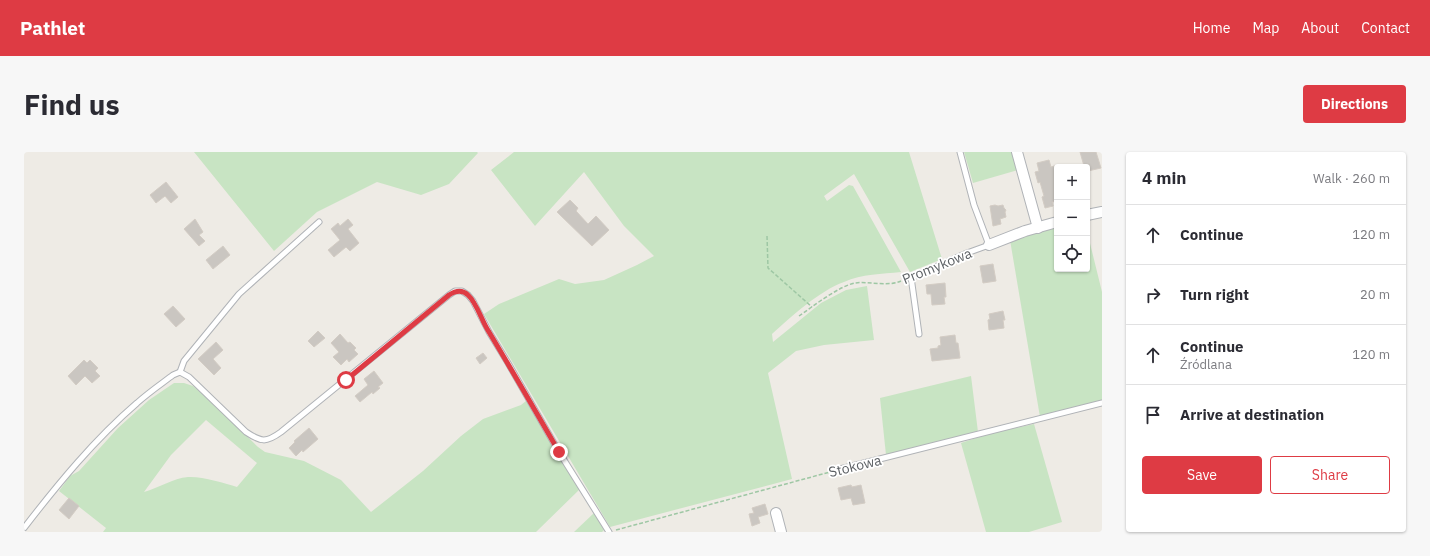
<!DOCTYPE html>
<meta charset="utf-8">
<style>
body{margin:0;font-family:"IBM Plex Sans",sans-serif;background:#f7f7f7;color:#2b2b33}
.controls{position:absolute;right:12px;top:12px;display:grid;overflow:hidden;border-radius:4px;box-shadow:0 1px 3px #0004}
.controls button{width:36px;height:36px;display:grid;place-items:center;padding:0;border:0;border-bottom:1px solid #e1e1e2;background:#fff;color:#2b2b33;font:20px sans-serif}
.stop{position:absolute;width:12px;height:12px;margin:-9px;border:3px solid #de3b44;border-radius:50%;background:#fff}
.stop.end{background:#de3b44;border-color:#fff;box-shadow:0 1px 4px #0008}
.list{margin:0;padding:0;list-style:none}
h2{display:flex;justify-content:space-between;align-items:center;height:52px;margin:0;padding:0 16px;font-size:17px}
h2 small{font-size:13px;font-weight:400;color:#7c7c81}
.list li{display:grid;grid-template-columns:26px 1fr auto;gap:12px;align-items:center;box-sizing:border-box;height:60px;padding:0 16px;border-top:1px solid #e1e1e2}
.list b{display:block;font-size:15px;white-space:nowrap}
.list p{margin:0;font-size:13px;white-space:nowrap;color:#7c7c81}
.list em{font-size:13px;font-style:normal;color:#7c7c81}
.actions{display:flex;gap:8px;padding:12px 16px}
.actions a{flex:1;padding:9px 0;border:1px solid #de3b44;border-radius:4px;text-align:center;font-size:14px;color:#de3b44}
.actions .main{background:#de3b44;color:#fff}
.icon{flex:none;width:22px;height:22px;fill:none;stroke:currentColor;stroke-width:2;stroke-linecap:round;stroke-linejoin:round}
.map{position:relative;flex:none;width:1078px;height:380px;overflow:hidden;border-radius:4px}
header{display:flex;align-items:center;gap:24px;box-sizing:border-box;height:56px;padding:0 20px;background:#de3b44;color:#fff}
header strong{font-size:19px}
nav{display:flex;gap:22px;margin-inline-start:auto;font-size:14px}
.intro{display:flex;align-items:center;justify-content:space-between;box-sizing:border-box;height:96px;padding:0 24px}
h1{margin:0;font-size:28px}
.button{padding:10px 18px;border-radius:4px;background:#de3b44;color:#fff;font-size:14px;font-weight:700}
main{display:flex;gap:24px;padding:0 24px}
aside{flex:1;background:#fff;border-radius:4px;box-shadow:0 1px 3px #0004}
.map>svg:first-child{display:block}
.green{fill:#c8e4c3;fill-rule:evenodd}
.building{fill:#cac6c1;stroke:#d3ccc4}
.lines{fill:none;stroke-linecap:round;stroke-linejoin:round}
.lane-casing{stroke:#b0b3b7;stroke-width:7}
.street-casing{stroke:#b0b3b7;stroke-width:12}
.path{stroke:#9ec7a4;stroke-width:1.5;stroke-dasharray:4 2;stroke-linecap:butt}
.lane{stroke:#fff;stroke-width:5}
.street{stroke:#fff;stroke-width:10}
.route{stroke:#de3b44;stroke-width:5}
.labels{text-anchor:middle;dominant-baseline:central;stroke-width:3.5;stroke-linejoin:round;paint-order:stroke}
.street-label{font-size:14px;fill:#5d6165;stroke:#fff}
</style>
<header>
<strong>Pathlet</strong>
<nav><a>Home</a><a>Map</a><a>About</a><a>Contact</a></nav>
</header>
<div class="intro"><h1>Find us</h1><a class="button">Directions</a></div>
<main>
<div class="map">
<svg width="1078" height="380" viewBox="0 0 1078 380">
<rect width="100%" height="100%" fill="#eeebe5"/>
<g class="green">
<path d="M 170,0 L 453,0 L 454,1 L 425,32 L 397,43 L 353,30 L 293,60 L 250,99 Z"/>
<path d="M 490,0 L 885,0 L 918,107 L 886,120 L 830,22 L 800,44 L 803,49 L 825,33 L 829,34 L 877,120 C 858,122 838,122 820,130 C 795,139 768,164 748,182 L 749,190 L 797,151 L 822,138 L 843,134 L 850,188 L 800,193 L 772,199 L 744,221 L 768,327 L 586,375 L 460,162 L 475,152 L 535,127 L 551,132 L 580,128 L 613,113 L 630,104 L 600,74 L 560,20 L 511,74 L 467,18 Z"/>
<path d="M 940,0 L 989,0 L 994,18 L 949,31 Z"/>
<path d="M 1033,75 L 1033,117 L 1063,117 L 1063,79 L 1078,140 L 1078,249 L 1016,265 L 986,88 Z"/>
<path d="M 947,224 L 954,280 L 862,303 L 856,246 Z"/>
<path d="M 150,231 L 160,231 L 169,234 L 179,242 L 234,295 L 241,300 L 280,309 L 317,328 L 347,360 L 399,319 L 437,284 L 459,267 L 497,253 L 502,249 L 556,337 L 512,380 L 79,380 L 82,376 L 35,339 L 46,324 L 55,319 L 94,276 L 125,248 ZM 182,268 L 233,311 L 213,335 C 201,331 177,324 164,325 C 149,326 135,336 120,340 L 147,303 Z"/>
<path d="M 1010,272 L 1038,370 L 1005,380 L 962,380 L 937,291 L 964,282 Z"/>
<path d="M 570,361 L 581,377 L 578,380 L 550,380 Z"/>
</g>
<g class="building">
<path d="M 1056,0 L 1072,0 L 1077,16 L 1064,19 L 1062,13 L 1060,14 Z"/>
<path d="M 1025,8 L 1027,15 L 1033,13 L 1033,49 L 1028,50 L 1029,54 L 1021,56 L 1018,45 L 1020,44 L 1016,30 L 1014,31 L 1011,20 L 1015,19 L 1013,11 Z"/>
<path d="M 142,30 L 154,45 L 147,51 L 141,44 L 132,51 L 126,43 Z"/>
<path d="M 546,48 L 554,56 L 552,59 L 564,72 L 572,64 L 585,78 L 568,94 L 533,60 Z"/>
<path d="M 971,53 L 974,54 L 979,53 L 980,56 L 982,58 L 981,60 L 982,65 L 976,67 L 977,72 L 969,74 L 966,54 Z"/>
<path d="M 171,67 L 179,80 L 175,83 L 181,89 L 175,94 L 160,77 Z"/>
<path d="M 324,67 L 329,73 L 324,77 L 335,91 L 326,99 L 322,95 L 310,105 L 304,98 L 316,88 L 307,77 L 314,71 L 316,74 Z"/>
<path d="M 199,94 L 206,103 L 189,117 L 182,108 Z"/>
<path d="M 969,112 L 972,129 L 959,131 L 956,114 Z"/>
<path d="M 921,131 L 922,145 L 920,145 L 921,152 L 908,153 L 907,142 L 903,142 L 902,133 Z"/>
<path d="M 149,154 L 161,167 L 152,175 L 140,162 Z"/>
<path d="M 979,159 L 981,168 L 979,168 L 980,176 L 965,178 L 964,168 L 966,167 L 965,162 Z"/>
<path d="M 294,179 L 301,186 L 290,195 L 284,189 Z"/>
<path d="M 316,182 L 324,191 L 326,190 L 332,196 L 330,198 L 334,202 L 325,210 L 323,207 L 317,213 L 309,205 L 315,200 L 307,191 Z"/>
<path d="M 931,183 L 932,191 L 934,191 L 936,206 L 908,209 L 906,197 L 914,196 L 914,194 L 917,193 L 916,185 Z"/>
<path d="M 192,190 L 199,198 L 189,207 L 197,216 L 190,223 L 174,207 Z"/>
<path d="M 459,201 L 463,206 L 456,212 L 452,206 Z"/>
<path d="M 60,208 L 63,211 L 66,208 L 74,216 L 71,219 L 76,224 L 68,231 L 61,224 L 52,233 L 44,224 Z"/>
<path d="M 350,219 L 359,231 L 354,235 L 356,236 L 349,242 L 348,240 L 336,250 L 331,244 L 344,233 L 340,227 Z"/>
<path d="M 285,276 L 294,287 L 279,300 L 278,298 L 272,304 L 265,296 L 271,290 L 270,289 Z"/>
<path d="M 827,333 L 828,335 L 837,333 L 841,351 L 829,353 L 827,346 L 817,348 L 814,336 Z"/>
<path d="M 45,346 L 55,354 L 45,367 L 35,358 Z"/>
<path d="M 741,352 L 744,362 L 734,365 L 736,371 L 728,374 L 725,362 L 730,361 L 728,356 Z"/>
</g>
<g class="lines">
<defs>
<g id="lane">
<path d="M 887,125 L 895,182"/>
<path d="M 882,126 L 891,124 L 943,101 L 965,93 L 950,53 L 936,0"/>
<path d="M 156,220 L 160,209 L 215,142 L 295,70"/>
<path d="M 812,318 L 1078,251"/>
<path d="M 0,376 C 34,332 70,288 113,251 C 124,241 137,232 149,223 L 156,220 L 165,225 L 222,280 C 237,290 242,291 257,280 L 425,143 L 431,139 L 438,139 L 444,143 L 449,149 L 465,180 L 484,211 L 535,300 L 585,380"/>
</g>
<g id="street">
<path d="M 993,0 L 1014,76"/>
<path d="M 1063,63 L 1078,60"/>
<path d="M 965,93 L 1001,79 L 1033,70"/>
<path d="M 752,361 L 757,380"/>
</g>
</defs>
<use href="#lane" class="lane-casing"/>
<use href="#street" class="street-casing"/>
<g class="path">
<path d="M 743,84 L 744,116 L 788,155"/>
<path d="M 775,164 C 788,155 815,134 831,131 C 846,129 863,135 877,129"/>
<path d="M 592,378 L 806,320"/>
</g>
<use href="#lane" class="lane"/>
<use href="#street" class="street"/>
</g>
<g class="lines">
<path class="route" d="M 322,228 L 425,143 C 431,139 438,137 444,143 C 453,151 458,170 465,180 C 489,220 512,260 535,300"/>
</g>
<g class="labels">
<g class="street-label">
<text transform="translate(913 114) rotate(-22)">Promykowa</text>
<text transform="translate(831 314) rotate(-14)">Stokowa</text>
</g>
</g>
</svg>
<div class="controls">
<button>+</button>
<button>−</button>
<button><svg class="icon" aria-label="locate" viewBox="0 0 24 24"><circle cx="12" cy="12" r="6"/><path d="M12 2v4M12 18v4M2 12h4M18 12h4"/></svg></button>
</div>
<div class="stop" style="left:322px;top:228px"></div>
<div class="stop end" style="left:535px;top:300px"></div>
</div>
<aside>
<h2>4 min<small>Walk · 260 m</small></h2>
<ul class="list">
<li><svg class="icon" aria-label="ahead" viewBox="0 0 24 24"><path d="M12 20V5M6 11l6-6 6 6"/></svg><div><b>Continue</b></div><em>120 m</em></li>
<li><svg class="icon" aria-label="right" viewBox="0 0 24 24"><path d="M7 20v-9h11M14 6l5 5-5 5"/></svg><div><b>Turn right</b></div><em>20 m</em></li>
<li><svg class="icon" aria-label="ahead" viewBox="0 0 24 24"><path d="M12 20V5M6 11l6-6 6 6"/></svg><div><b>Continue</b><p>Źródlana</p></div><em>120 m</em></li>
<li><svg class="icon" aria-label="arrive" viewBox="0 0 24 24"><path d="M6 21V4h12l-3 4 3 4H6"/></svg><div><b>Arrive at destination</b></div></li>
</ul>
<div class="actions"><a class="main">Save</a><a>Share</a></div>
</aside>
</main>
